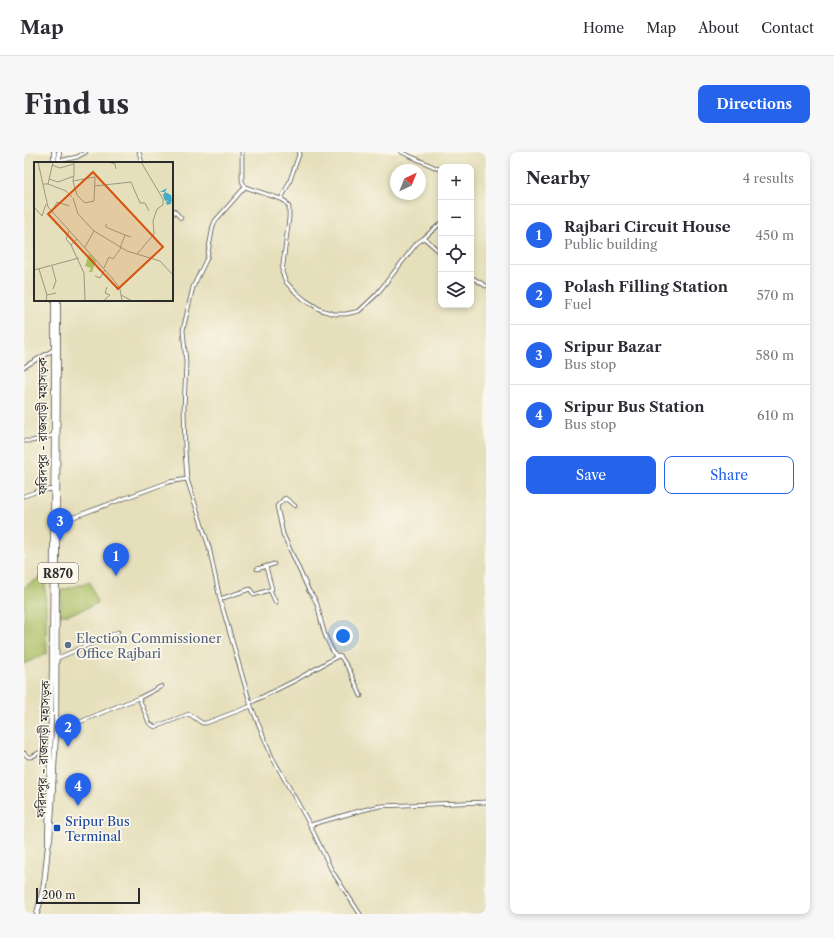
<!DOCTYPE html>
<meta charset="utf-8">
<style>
body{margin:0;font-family:"Libre Caslon Text","Noto Serif Bengali",serif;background:#f7f7f7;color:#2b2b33}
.controls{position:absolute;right:12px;top:12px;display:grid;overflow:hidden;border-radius:8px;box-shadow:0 2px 6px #0003}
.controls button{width:36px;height:36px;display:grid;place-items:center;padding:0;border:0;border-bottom:1px solid #e1e1e2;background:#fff;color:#2b2b33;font:20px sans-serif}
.compass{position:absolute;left:366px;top:12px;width:36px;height:36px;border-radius:50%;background:#fff;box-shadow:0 2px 6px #0003;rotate:43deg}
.scale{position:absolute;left:12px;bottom:10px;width:104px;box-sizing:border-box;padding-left:4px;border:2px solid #2b2b2b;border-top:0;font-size:11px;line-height:14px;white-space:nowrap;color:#2b2b2b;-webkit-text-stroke:3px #fbf7ec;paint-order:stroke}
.you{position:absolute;left:319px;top:484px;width:14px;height:14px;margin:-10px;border:3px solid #fff;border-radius:50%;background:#1a73e8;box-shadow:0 0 0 6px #1a73e833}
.badge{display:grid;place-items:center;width:26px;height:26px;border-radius:50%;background:#2563eb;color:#fff;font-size:13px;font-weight:700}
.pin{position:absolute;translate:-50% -33px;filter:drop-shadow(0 1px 2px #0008)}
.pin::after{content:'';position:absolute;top:21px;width:14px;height:12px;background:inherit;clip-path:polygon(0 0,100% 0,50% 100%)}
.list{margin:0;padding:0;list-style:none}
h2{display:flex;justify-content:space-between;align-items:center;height:52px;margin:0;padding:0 16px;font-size:17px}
h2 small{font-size:13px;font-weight:400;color:#7c7c81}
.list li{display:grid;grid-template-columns:26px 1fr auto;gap:12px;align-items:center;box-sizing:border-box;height:60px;padding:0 16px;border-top:1px solid #e1e1e2}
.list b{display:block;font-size:15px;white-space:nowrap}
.list p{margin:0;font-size:13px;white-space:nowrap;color:#7c7c81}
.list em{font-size:13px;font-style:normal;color:#7c7c81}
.actions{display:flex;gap:8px;padding:12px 16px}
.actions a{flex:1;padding:9px 0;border:1px solid #2563eb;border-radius:8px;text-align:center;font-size:14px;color:#2563eb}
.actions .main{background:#2563eb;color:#fff}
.icon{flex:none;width:22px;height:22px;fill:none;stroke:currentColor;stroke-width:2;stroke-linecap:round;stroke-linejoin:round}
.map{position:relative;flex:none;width:462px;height:762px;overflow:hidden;border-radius:8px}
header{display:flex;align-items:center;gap:24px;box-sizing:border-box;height:56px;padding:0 20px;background:#fff;border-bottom:1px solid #e1e1e2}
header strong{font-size:19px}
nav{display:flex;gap:22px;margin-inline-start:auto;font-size:14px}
.intro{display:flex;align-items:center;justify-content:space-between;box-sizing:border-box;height:96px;padding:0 24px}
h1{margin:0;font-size:28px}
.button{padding:10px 18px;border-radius:8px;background:#2563eb;color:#fff;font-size:14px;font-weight:700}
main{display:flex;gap:24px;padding:0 24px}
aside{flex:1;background:#fff;border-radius:8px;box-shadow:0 2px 6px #0003}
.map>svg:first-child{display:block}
.green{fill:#aabe63;stroke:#6a7447}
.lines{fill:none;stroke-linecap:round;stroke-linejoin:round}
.minor-casing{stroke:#474641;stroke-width:4.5}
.primary-casing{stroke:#474641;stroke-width:6}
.minor{stroke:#fff;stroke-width:3}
.primary{stroke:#fff;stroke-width:4.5}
.service-dot{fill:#5c6f8a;stroke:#fbf7ec;stroke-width:1.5}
.transit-dot{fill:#1a4fb4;stroke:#fbf7ec;stroke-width:1.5}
.labels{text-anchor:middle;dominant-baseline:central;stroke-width:3.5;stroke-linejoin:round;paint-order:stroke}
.shield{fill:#fbf7ec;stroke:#696865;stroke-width:1}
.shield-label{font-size:12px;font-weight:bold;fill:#2b2b2b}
.street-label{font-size:13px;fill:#2b2b2b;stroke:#fbf7ec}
.service-label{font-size:13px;fill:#4e5e75;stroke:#fbf7ec;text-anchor:start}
.transit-label{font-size:13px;fill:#164399;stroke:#fbf7ec;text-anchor:start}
.inset-road{fill:none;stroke:#9b9781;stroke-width:1}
.view{fill:#d5540f;fill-opacity:0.15;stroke:#d5540f;stroke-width:2}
.inset-edge{fill:none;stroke:#2b2b2b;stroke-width:2}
</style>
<header>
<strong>Map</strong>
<nav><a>Home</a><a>Map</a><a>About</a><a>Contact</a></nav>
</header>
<div class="intro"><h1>Find us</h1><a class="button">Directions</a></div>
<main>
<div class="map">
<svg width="462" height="762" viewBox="0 0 462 762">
<rect width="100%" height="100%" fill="#fbf7ec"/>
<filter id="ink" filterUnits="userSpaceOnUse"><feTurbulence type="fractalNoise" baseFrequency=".025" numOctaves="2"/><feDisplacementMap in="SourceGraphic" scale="8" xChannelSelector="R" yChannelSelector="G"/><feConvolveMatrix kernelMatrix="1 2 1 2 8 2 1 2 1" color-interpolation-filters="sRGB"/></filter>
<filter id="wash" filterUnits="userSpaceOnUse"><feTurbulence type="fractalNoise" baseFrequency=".012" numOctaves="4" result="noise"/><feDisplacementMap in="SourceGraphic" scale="16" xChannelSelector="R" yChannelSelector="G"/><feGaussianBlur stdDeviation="0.9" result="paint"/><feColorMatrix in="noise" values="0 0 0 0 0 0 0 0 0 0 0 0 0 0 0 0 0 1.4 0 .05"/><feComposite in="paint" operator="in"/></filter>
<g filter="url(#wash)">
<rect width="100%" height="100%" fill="#e6dfbb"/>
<g class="green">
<path d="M 21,422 L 23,501 L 0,512 L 0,435 Z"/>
<path d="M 66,430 L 74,451 L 56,459 L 36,464 L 38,438 Z"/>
</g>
</g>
<g filter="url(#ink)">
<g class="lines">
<defs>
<g id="minor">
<path d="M 115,0 L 118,11"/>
<path d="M 218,0 L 218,29 L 221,35 L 257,47 L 262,50 L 265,55 L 265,66 L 258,120 L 262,130 L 269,138 L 281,148 L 297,158 L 310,162 L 322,162 L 335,159 L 353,142 L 393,91 L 400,86 L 417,71"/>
<path d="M 377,0 L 417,18"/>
<path d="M 35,9 L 53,5 L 62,0"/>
<path d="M 221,35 L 191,69 L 189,74 L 183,106 L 169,135 L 159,178 L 162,210 L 160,257 L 161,299 L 163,327 L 185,395 L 196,447 L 227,554 L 248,605 L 286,673 L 308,719 L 336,762"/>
<path d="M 257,47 L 265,31 L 276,0"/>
<path d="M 148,57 L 157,66"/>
<path d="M 400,86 L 417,101"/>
<path d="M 447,125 L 462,134"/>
<path d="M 0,215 L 29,198"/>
<path d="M 0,289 L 8,289 L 30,283"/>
<path d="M 0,344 L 14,339 L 29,337"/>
<path d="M 271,354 L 261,346 L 253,354 L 259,382 L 285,439 C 296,451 294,461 299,476 C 301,486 307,496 312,505"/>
<path d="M 34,369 L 47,366 L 145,330 L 163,327"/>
<path d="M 233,417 L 250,412"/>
<path d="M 246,438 L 252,451"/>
<path d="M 196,447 L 226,437 L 230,443 L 248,437 L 242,415"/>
<path d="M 34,506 L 94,480"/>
<path d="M 115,546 L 138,534"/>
<path d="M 226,551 L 272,528 L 314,504 L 317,505 L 326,519 L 337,544"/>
<path d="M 32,580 L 94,554 L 115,546 L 125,571 L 131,575 L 165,562 L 178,571 L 182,571 L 227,554"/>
<path d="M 0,601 L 4,605 L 7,605 L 26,595"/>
<path d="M 286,673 L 335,659 L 356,654 L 462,650"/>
</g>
<g id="primary">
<path d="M 30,0 L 30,11"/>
<path d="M 35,11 L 35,0"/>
<path d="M 24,692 L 28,516 L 30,283 L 30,148"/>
<path d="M 13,762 L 20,733 L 24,694 L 26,687 L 32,580 L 34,148"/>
</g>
</defs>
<use href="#minor" class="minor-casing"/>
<use href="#primary" class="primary-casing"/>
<use href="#minor" class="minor"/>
<use href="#primary" class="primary"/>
</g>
</g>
<circle class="service-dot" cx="44" cy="493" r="4"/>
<rect class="transit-dot" x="29" y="672" width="8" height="8" rx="2"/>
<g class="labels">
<rect class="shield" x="14" y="411" width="40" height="20" rx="3"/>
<g class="shield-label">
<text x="34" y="421">R870</text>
</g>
<g class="street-label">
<text transform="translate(18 274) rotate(-90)">ফরিদপুর - রাজবাড়ী মহাসড়ক</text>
<text transform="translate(19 597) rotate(-88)">ফরিদপুর - রাজবাড়ী মহাসড়ক</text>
</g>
<g class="service-label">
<text x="52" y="486">Election Commissioner<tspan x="52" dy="15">Office Rajbari</tspan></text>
</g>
<g class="transit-label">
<text x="41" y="669">Sripur Bus<tspan x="41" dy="15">Terminal</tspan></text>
</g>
</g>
<g transform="translate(10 10)">
<rect width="139" height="139" fill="#e6dfbb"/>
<path d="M 55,92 L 62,99 L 58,110 L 55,110 L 57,106 L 51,104 Z" fill="#aabe63"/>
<path d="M 133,26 L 131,30 L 137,33 L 138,39 L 136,41 L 139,41 L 133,43 L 132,40 L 134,38 L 131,39 L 129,33 L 131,30 L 126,30 Z" fill="#44acc3"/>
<path class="inset-road" d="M 4,0 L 14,45 L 79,117 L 86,127 L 88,139M 74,0 L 81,2 L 82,7M 18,3 L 26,6 L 40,2M 15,17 L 24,20 L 40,14M 39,19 L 61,15 L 60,39 L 51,41 L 43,33 L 40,23 L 39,19 L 40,12 L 40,0M 9,22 L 14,22 L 19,0M 14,22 L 32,29 L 38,35M 61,24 L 97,20 L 106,41 L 111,41 L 115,49M 39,36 L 44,52 L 60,69 L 93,89 L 126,99 L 139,113M 0,45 L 8,54 L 12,42M 18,50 L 23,40 L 35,44M 73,62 L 71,64 L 74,66 L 91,73M 35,69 L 32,77 L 37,83M 43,77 L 37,83 L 50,111 L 51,139M 51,85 L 60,69M 86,86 L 91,73 L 97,75M 103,92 L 120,72 L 119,59 L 123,47 L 129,43 L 129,37 L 107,0M 18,104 L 22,119 L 19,127M 70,106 L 75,95 L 79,97 L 87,86M 5,107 L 13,133M 0,108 L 45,96M 61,114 L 66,116 L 71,108M 87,133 L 98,139M 12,139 L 13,133 L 22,131M 69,139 L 76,133 L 71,131 L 73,125"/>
<path class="view" d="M 59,10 L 129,85 L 84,127 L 14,52 Z"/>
<rect width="139" height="139" class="inset-edge"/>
</g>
</svg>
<div class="controls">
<button>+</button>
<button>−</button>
<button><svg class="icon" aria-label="locate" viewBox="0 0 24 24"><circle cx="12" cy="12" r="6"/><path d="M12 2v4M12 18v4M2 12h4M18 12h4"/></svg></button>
<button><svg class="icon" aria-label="layers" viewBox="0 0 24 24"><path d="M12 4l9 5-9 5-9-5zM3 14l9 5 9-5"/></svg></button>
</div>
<svg class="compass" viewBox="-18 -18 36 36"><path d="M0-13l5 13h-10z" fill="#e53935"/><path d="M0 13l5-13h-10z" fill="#7c7c81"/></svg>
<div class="scale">200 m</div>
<div class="you"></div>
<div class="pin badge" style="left:92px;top:424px">1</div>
<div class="pin badge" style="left:44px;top:595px">2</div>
<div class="pin badge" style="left:36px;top:389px">3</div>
<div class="pin badge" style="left:54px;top:654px">4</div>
</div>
<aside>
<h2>Nearby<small>4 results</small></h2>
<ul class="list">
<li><span class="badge">1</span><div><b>Rajbari Circuit House</b><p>Public building</p></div><em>450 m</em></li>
<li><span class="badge">2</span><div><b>Polash Filling Station</b><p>Fuel</p></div><em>570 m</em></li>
<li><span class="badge">3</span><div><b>Sripur Bazar</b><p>Bus stop</p></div><em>580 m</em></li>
<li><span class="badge">4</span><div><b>Sripur Bus Station</b><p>Bus stop</p></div><em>610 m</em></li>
</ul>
<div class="actions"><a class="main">Save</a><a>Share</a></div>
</aside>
</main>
